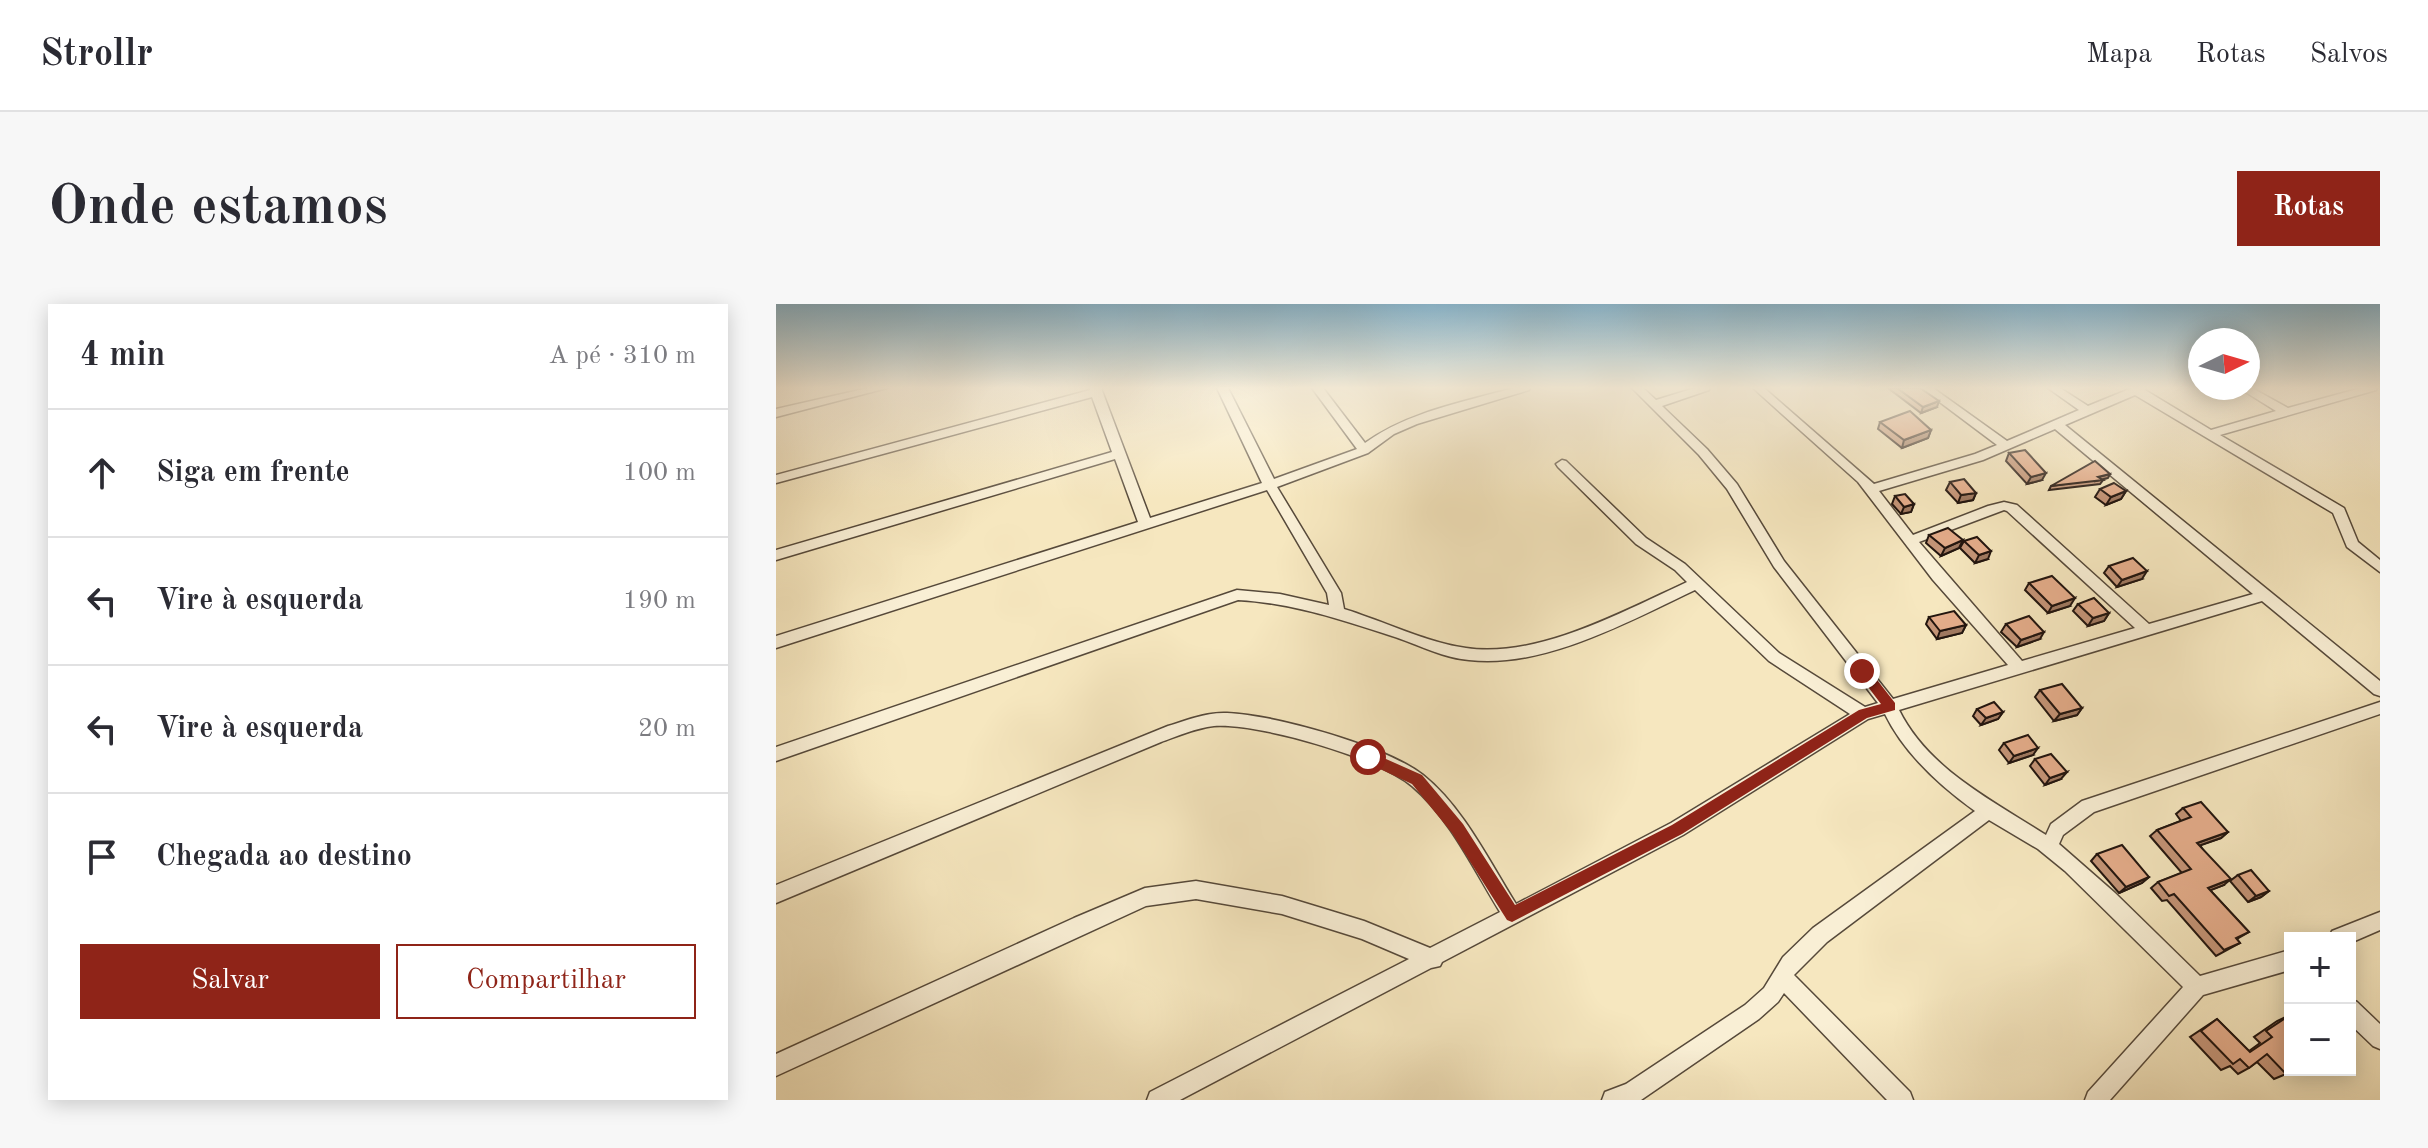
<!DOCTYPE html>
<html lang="pt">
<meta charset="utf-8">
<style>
body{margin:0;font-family:"Old Standard TT",serif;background:#f7f7f7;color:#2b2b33}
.controls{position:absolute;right:24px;bottom:24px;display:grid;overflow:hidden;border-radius:0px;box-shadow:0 4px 20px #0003}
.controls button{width:72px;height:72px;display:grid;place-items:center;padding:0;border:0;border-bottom:2px solid #e1e1e2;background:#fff;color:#2b2b33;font:40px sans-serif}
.compass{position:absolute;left:1412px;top:24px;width:72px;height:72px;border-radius:50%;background:#fff;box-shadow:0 4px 20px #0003;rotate:85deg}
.stop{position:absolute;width:24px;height:24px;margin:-18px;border:6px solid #8f2418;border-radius:50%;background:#fff}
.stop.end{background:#8f2418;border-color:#fff;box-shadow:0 2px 8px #0008}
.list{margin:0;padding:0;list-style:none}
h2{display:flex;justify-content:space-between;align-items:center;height:104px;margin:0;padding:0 32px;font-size:34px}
h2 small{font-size:26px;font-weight:400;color:#7c7c81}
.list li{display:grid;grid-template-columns:52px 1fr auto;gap:24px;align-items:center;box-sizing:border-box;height:128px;padding:0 32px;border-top:2px solid #e1e1e2}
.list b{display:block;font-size:30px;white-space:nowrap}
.list em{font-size:26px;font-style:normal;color:#7c7c81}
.actions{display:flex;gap:16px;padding:24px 32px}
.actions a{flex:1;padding:18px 0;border:2px solid #8f2418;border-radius:0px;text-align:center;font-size:28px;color:#8f2418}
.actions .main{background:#8f2418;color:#fff}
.icon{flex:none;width:44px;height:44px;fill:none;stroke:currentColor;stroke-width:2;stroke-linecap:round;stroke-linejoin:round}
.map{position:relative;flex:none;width:1604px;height:796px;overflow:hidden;border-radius:0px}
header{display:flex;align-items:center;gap:48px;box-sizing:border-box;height:112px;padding:0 40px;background:#fff;border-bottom:2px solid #e1e1e2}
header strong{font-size:38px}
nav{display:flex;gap:44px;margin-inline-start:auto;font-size:28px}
.intro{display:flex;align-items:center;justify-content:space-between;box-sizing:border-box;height:192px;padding:0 48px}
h1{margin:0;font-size:56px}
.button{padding:20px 36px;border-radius:0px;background:#8f2418;color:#fff;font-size:28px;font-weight:700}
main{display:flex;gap:48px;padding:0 48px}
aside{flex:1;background:#fff;border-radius:0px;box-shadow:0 4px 20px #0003}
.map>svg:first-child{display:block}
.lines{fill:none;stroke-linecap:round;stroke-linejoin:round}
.street-casing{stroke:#56493a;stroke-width:3}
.street{fill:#f9efd5;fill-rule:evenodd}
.wall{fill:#c59578;stroke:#21140e;stroke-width:2}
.shaded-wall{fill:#a07961;stroke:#21140e;stroke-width:2}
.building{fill:#e5ad8b;stroke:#21140e;stroke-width:2}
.route{fill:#8f2418}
</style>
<header>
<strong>Strollr</strong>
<nav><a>Mapa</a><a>Rotas</a><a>Salvos</a></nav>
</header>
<div class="intro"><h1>Onde estamos</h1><a class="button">Rotas</a></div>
<main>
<aside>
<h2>4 min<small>A pé · 310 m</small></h2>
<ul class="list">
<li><svg class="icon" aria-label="ahead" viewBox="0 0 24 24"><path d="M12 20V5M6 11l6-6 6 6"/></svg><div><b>Siga em frente</b></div><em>100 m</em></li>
<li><svg class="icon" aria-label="left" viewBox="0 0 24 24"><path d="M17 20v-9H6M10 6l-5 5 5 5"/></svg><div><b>Vire à esquerda</b></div><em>190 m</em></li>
<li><svg class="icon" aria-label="left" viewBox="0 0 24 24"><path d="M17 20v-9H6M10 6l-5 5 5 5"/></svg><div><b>Vire à esquerda</b></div><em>20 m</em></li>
<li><svg class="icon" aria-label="arrive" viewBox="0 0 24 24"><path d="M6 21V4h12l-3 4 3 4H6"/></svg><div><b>Chegada ao destino</b></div></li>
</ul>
<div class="actions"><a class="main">Salvar</a><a>Compartilhar</a></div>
</aside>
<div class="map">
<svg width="1604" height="796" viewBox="0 0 1604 796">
<rect width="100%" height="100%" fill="#f6e7bf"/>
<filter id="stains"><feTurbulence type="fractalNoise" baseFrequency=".0025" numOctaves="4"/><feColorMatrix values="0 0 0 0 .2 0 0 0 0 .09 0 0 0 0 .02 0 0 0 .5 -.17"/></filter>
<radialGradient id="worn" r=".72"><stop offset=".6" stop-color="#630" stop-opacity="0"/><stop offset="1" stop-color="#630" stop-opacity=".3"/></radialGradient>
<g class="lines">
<defs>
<g id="street">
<path d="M 92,84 L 111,84 L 0,113 L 0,105 Z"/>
<path d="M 314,84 L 325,84 L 374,214 L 486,179 L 441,84 L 452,84 L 498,175 L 581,145 L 536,84 L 547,84 L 589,139 C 632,108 687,98 738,84 L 754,84 L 753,86 L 641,120 L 618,130 L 592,149 L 501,183 L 565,289 L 568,305 C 607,317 652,339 690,344 C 761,355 848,307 911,278 L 899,266 L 860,240 L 782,163 L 780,160 L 786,156 L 790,157 L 870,234 L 909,260 L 1003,349 L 1089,403 L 1102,399 L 998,263 L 951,185 L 923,151 L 856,84 L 867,84 L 880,96 L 919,84 L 934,84 L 933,86 L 886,102 L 931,145 L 961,180 L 1008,257 L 1117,395 L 1232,361 L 1157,276 L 1082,178 L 977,84 L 988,84 L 1098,180 L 1199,150 L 1221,141 L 1145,84 L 1157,84 L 1231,137 L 1303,106 L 1272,84 L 1284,84 L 1312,102 L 1356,84 L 1370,84 L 1369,86 L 1435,126 L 1500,107 L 1463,84 L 1476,84 L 1512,104 L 1585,84 L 1601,84 L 1600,86 L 1444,131 L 1568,204 L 1582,238 L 1604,256 L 1604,268 L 1571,243 L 1557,209 L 1359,91 L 1289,121 L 1604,377 L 1604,392 L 1598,390 L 1486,297 L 1123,406 C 1152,465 1217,497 1270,531 L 1275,520 L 1306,497 L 1604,398 L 1604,410 L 1318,508 L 1287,531 L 1283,540 L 1339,589 L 1424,672 L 1514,646 L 1514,666 L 1427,691 L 1334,796 L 1309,796 L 1312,788 L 1407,683 L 1289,567 L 1262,545 L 1213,516 L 1051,638 L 1018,671 L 1134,788 L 1137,796 L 1111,796 L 1008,689 L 1002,698 L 983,715 L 865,796 L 826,796 L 829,788 L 850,780 L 969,701 L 988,684 L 1007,653 L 1037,624 L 1199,507 C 1164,482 1128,449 1109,410 L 1092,415 L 907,531 L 666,658 L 664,662 L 655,664 L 404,796 L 371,796 L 374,788 L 633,655 L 586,635 L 506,610 L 420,595 L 370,602 L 0,772 L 0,750 L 298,614 L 369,584 L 420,577 L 506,592 L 588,617 L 654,644 L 724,608 C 698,566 674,514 636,482 C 601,453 483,419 438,422 C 420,424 402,432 385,438 L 0,599 L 0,581 L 392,422 C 411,416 431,408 451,409 C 499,411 610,442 647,471 C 687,503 713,557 740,600 L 895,519 L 1074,410 L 993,357 L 919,286 C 854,317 767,365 693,356 C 668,354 645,342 622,334 C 569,317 518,299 462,296 L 0,457 L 0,443 L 461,286 L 504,290 L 553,301 L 551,289 L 491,186 L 0,344 L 0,332 L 362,218 L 339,155 L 0,256 L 0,246 L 336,148 L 316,93 L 0,179 L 0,171 L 314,86 ZM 1279,125 L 1477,290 L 1373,320 L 1241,201 L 1228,198 L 1212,202 L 1137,231 L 1103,187 L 1207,156 ZM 1228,206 L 1231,207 L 1359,324 L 1246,357 L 1143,238 Z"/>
<path d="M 1604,608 L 1604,626 L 1574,639 L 1574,634 L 1553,634 L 1556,627 Z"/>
<path d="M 1574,695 L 1581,698 L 1604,720 L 1604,745 L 1597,742 L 1574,720 Z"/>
</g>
</defs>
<use href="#street" class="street-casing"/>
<use href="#street" class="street"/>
</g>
<g class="wall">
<path d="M 1112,84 L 1144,84 L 1161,103 L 1145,109 Z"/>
<path d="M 1104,118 L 1155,126 L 1152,134 L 1126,144 L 1102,125 Z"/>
<path d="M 1233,149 L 1266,176 L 1251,180 L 1230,157 Z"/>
<path d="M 1332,174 L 1326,175 L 1327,176 L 1324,180 L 1273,186 L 1275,182 Z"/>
<path d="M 1174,178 L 1200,189 L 1197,196 L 1182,199 L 1170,186 Z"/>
<path d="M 1324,185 L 1350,187 L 1345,195 L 1330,201 L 1319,193 Z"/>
<path d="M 1119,192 L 1138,200 L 1135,208 L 1125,210 L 1116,200 Z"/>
<path d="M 1153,231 L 1183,244 L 1165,252 L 1150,239 Z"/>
<path d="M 1188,237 L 1212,255 L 1199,259 L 1184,244 Z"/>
<path d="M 1333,262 L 1366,275 L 1341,283 L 1328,269 Z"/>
<path d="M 1253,279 L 1294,302 L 1272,309 L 1249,286 Z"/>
<path d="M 1302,300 L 1333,309 L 1328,317 L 1312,322 L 1297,307 Z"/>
<path d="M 1153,313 L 1190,321 L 1186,329 L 1161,335 L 1150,320 Z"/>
<path d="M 1230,320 L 1264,335 L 1241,343 L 1225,328 Z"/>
<path d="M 1264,386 L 1306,404 L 1301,411 L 1278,417 L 1259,393 Z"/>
<path d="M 1201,405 L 1227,408 L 1222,415 L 1205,421 L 1197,412 Z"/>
<path d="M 1228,439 L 1257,451 L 1233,459 L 1223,446 Z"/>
<path d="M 1259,455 L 1285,475 L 1269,481 L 1254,462 Z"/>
<path d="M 1407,504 L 1452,528 L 1445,534 L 1424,541 L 1448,581 L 1434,586 L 1473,628 L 1461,635 L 1464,639 L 1440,652 L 1391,596 L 1386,597 L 1375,584 L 1382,578 L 1406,569 L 1374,532 L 1381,526 L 1405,517 L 1400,510 Z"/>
<path d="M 1321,550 L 1373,573 L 1366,579 L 1343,589 L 1315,557 Z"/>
<path d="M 1462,571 L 1493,587 L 1485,593 L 1472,598 L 1454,577 Z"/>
<path d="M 1514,711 L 1510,770 L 1498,775 L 1481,758 L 1473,764 L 1462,770 L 1454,762 L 1445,766 L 1414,733 L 1441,715 L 1473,747 L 1484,739 L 1478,733 L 1501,717 Z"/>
</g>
<g class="shaded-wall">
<path d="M 1163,97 L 1161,103 L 1145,109 L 1147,103 Z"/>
<path d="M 1155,126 L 1152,134 L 1126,144 L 1128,136 Z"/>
<path d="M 1270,169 L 1266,176 L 1251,180 L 1255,173 Z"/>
<path d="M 1334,170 L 1332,174 L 1320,177 L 1322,173 Z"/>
<path d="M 1350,187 L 1345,195 L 1330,201 L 1335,193 Z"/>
<path d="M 1200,189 L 1197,196 L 1182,199 L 1185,191 Z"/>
<path d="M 1138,200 L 1135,208 L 1125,210 L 1128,203 Z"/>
<path d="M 1187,236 L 1183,244 L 1165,252 L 1169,244 Z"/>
<path d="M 1215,247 L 1212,255 L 1199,259 L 1203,251 Z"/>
<path d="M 1371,267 L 1366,275 L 1341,283 L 1346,276 Z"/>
<path d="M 1299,294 L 1294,302 L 1272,309 L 1276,302 Z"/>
<path d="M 1333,309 L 1328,317 L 1312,322 L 1317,314 Z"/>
<path d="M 1190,321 L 1186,329 L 1161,335 L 1164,327 Z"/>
<path d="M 1268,328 L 1264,335 L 1241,343 L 1245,336 Z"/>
<path d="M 1306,404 L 1301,411 L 1278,417 L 1284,410 Z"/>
<path d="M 1227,408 L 1222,415 L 1205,421 L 1210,414 Z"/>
<path d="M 1262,444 L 1257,451 L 1233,459 L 1238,452 Z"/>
<path d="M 1291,468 L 1285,475 L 1269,481 L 1274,474 Z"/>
<path d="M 1452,528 L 1445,534 L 1414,545 L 1421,539 Z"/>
<path d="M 1373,573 L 1366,579 L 1343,589 L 1350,583 Z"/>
<path d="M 1455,575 L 1448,581 L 1425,590 L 1432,584 Z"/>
<path d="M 1493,587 L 1485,593 L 1472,598 L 1480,592 Z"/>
</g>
<g class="building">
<path d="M 1121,84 L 1144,84 L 1163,97 L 1147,103 Z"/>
<path d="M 1134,107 L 1155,126 L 1128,136 L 1104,118 Z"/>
<path d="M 1249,146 L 1270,169 L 1255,173 L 1233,149 Z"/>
<path d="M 1319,157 L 1334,170 L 1322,173 L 1327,176 L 1275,182 Z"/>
<path d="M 1188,175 L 1200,189 L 1185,191 L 1174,178 Z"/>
<path d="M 1338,179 L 1350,187 L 1335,193 L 1324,185 Z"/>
<path d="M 1129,190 L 1138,200 L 1128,203 L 1119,192 Z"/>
<path d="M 1172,224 L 1187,236 L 1169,244 L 1153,231 Z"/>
<path d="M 1201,233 L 1215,247 L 1203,251 L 1188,237 Z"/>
<path d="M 1357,254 L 1371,267 L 1346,276 L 1333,262 Z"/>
<path d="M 1276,272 L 1299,294 L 1276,302 L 1253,279 Z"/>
<path d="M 1318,294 L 1333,309 L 1317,314 L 1302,300 Z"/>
<path d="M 1178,307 L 1190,321 L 1164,327 L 1153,313 Z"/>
<path d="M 1253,312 L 1268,328 L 1245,336 L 1230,320 Z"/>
<path d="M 1286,380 L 1306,404 L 1284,410 L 1264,386 Z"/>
<path d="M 1218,398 L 1227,408 L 1210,414 L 1201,405 Z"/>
<path d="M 1252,431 L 1262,444 L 1238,452 L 1228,439 Z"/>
<path d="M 1275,450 L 1291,468 L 1274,474 L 1259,455 Z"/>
<path d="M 1425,498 L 1452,528 L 1421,539 L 1455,575 L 1432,584 L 1473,628 L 1460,634 L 1464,639 L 1448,646 L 1398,590 L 1393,592 L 1382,578 L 1415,565 L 1381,526 L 1415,513 L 1407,504 Z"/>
<path d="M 1346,541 L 1373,573 L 1350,583 L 1321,550 Z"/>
<path d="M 1475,566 L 1493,587 L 1480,592 L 1462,571 Z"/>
<path d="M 1514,711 L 1514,766 L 1516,766 L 1510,770 L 1491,750 L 1473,764 L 1464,755 L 1457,760 L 1425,727 L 1441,715 L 1474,748 L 1496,733 L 1490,727 Z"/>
</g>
<linearGradient id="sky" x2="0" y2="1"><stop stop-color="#8ab9d2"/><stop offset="0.43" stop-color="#fbf4e2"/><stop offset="1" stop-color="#fbf4e2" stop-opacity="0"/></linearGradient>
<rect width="1604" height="195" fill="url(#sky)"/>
<path class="route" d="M 1086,362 L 1091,363 L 1119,399 L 1119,406 L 1091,414 L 906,530 L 736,618 L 731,616 L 676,529 L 636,480 L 587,457 L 585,453 L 592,447 L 646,471 L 687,520 L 739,601 L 896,521 L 1083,406 L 1105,400 L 1080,367 Z"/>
<rect width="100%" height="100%" filter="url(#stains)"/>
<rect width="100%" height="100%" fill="url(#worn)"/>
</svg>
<div class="controls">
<button>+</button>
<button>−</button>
</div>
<svg class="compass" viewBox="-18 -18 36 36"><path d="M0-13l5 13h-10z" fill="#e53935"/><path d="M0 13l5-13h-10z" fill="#7c7c81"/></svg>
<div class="stop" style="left:592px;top:453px"></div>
<div class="stop end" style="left:1086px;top:367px"></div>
</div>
</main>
